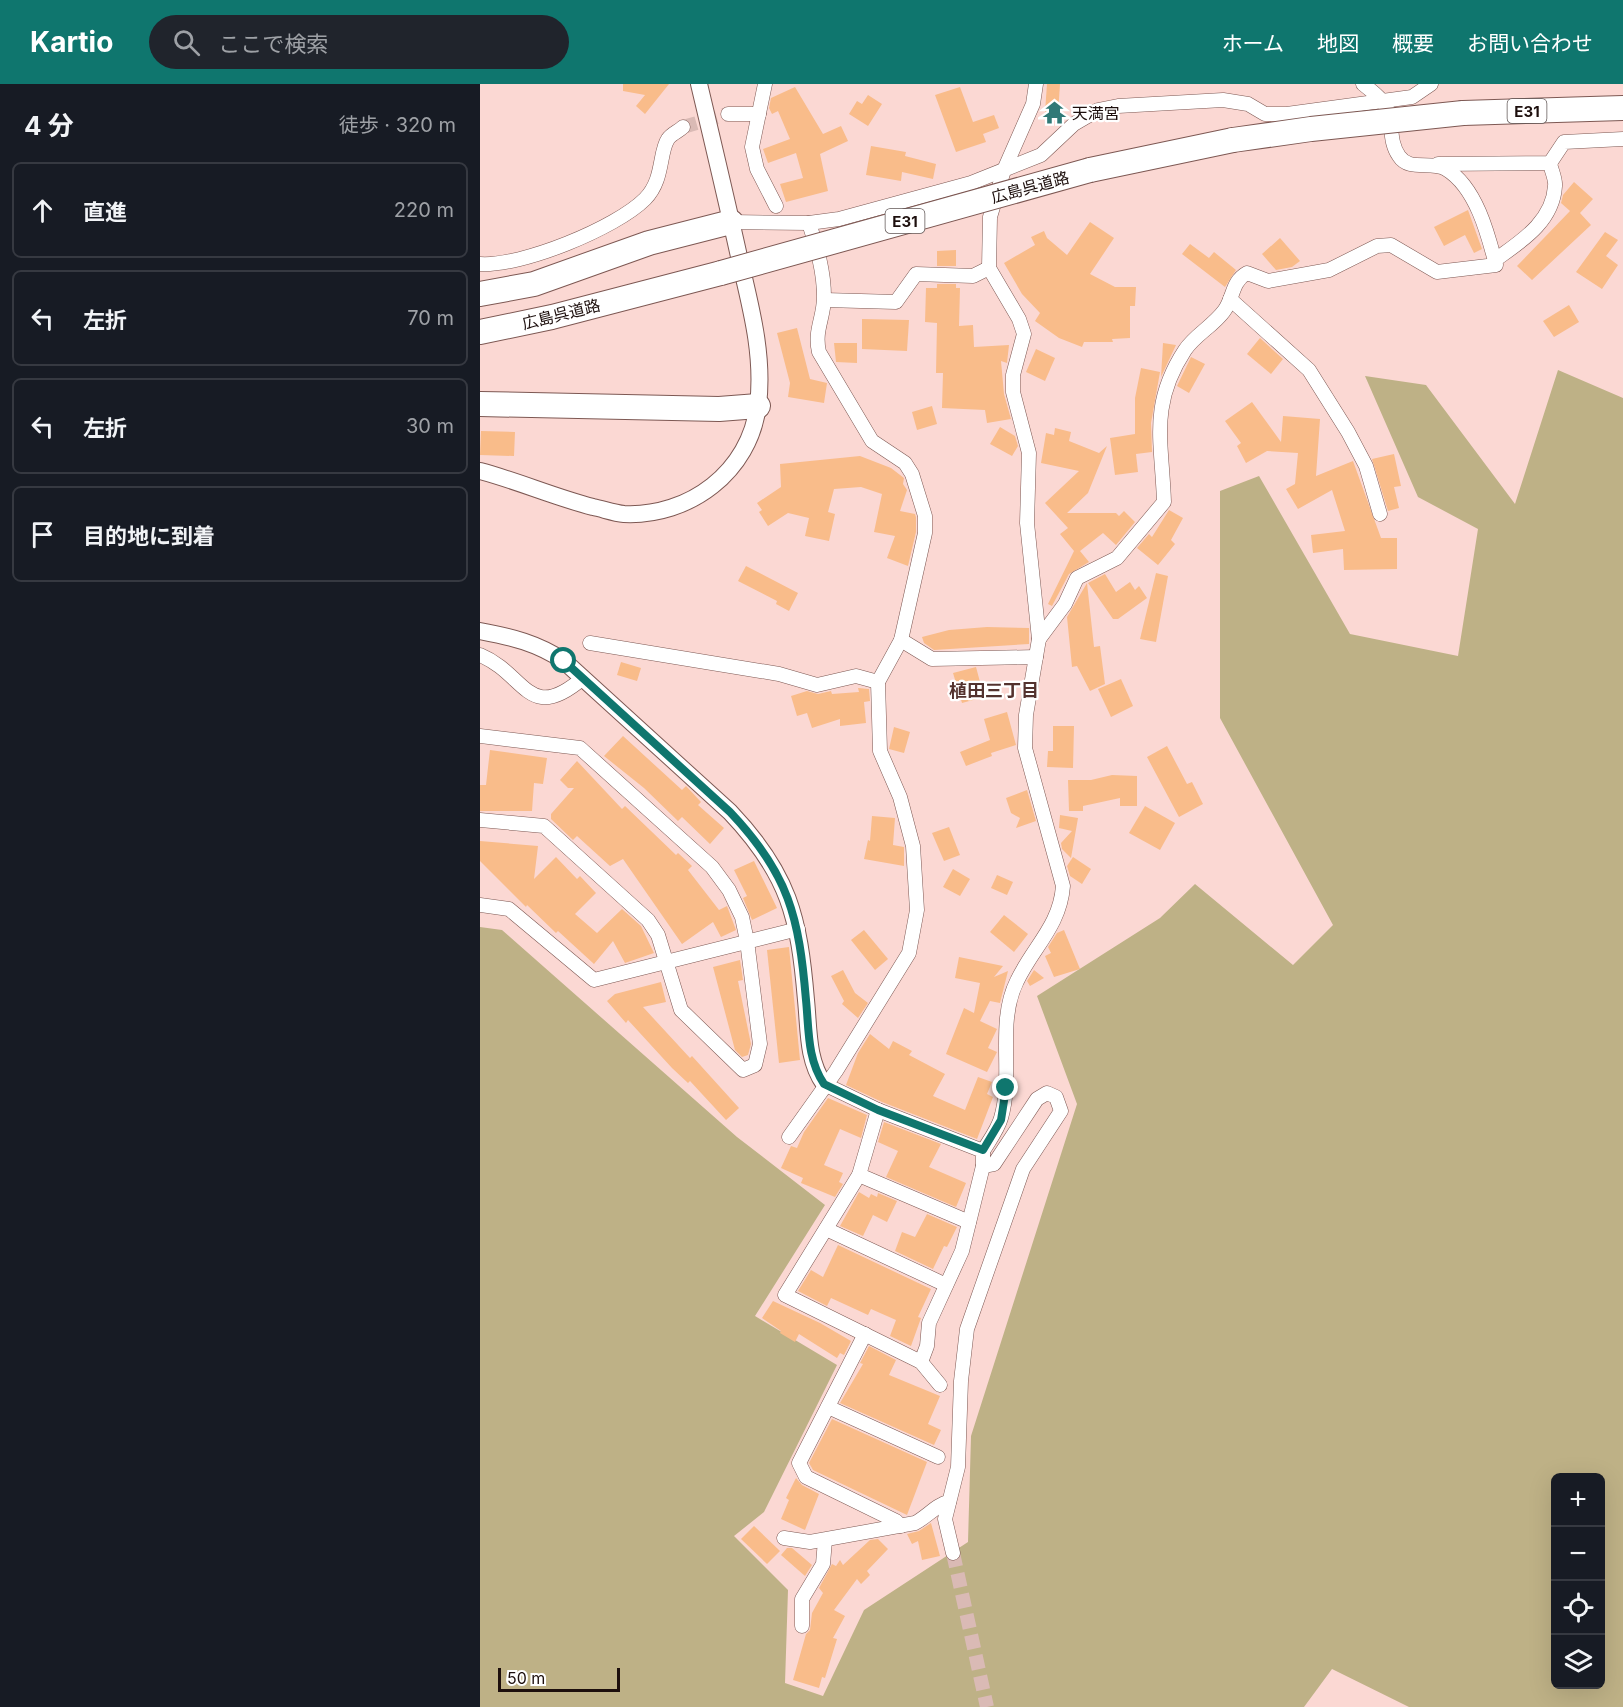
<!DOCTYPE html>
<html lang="ja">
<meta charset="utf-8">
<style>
body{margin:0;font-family:Inter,"Noto Sans JP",sans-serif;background:#20242c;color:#f1f3f6}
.controls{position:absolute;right:18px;bottom:18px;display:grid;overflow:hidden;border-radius:9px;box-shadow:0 6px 24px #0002}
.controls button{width:54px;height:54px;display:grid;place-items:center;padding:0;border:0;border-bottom:2px solid #363941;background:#171b24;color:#f1f3f6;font:30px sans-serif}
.scale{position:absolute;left:18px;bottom:15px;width:122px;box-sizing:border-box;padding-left:6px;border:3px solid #1d0f0d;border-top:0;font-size:16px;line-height:21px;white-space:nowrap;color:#1d0f0d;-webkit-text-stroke:4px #fff;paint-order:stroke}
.stop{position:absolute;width:18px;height:18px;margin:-14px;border:4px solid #0f766e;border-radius:50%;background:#fff}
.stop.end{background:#0f766e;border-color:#fff;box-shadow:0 2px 6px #0008}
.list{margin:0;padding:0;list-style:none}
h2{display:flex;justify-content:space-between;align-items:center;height:78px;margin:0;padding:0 24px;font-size:26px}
h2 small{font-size:20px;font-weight:400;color:#9ea1a6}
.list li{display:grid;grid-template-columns:39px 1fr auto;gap:18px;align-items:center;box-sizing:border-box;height:96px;margin:0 12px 12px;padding:0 12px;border:2px solid #363941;border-radius:9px}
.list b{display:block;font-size:22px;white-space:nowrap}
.list em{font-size:20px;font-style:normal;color:#9ea1a6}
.icon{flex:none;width:33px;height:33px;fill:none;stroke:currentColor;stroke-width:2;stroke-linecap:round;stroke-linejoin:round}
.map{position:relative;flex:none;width:1143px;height:1623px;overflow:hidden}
header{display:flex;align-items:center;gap:36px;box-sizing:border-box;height:84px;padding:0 30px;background:#0f766e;color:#fff}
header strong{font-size:28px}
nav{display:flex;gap:33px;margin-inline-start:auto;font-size:21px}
.search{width:420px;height:54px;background:#20242c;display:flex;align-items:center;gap:15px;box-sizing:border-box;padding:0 21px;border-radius:33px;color:#9ea1a6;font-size:22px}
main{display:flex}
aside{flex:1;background:#171b24}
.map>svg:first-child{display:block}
.green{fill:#beb186;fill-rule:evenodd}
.building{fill:#f9bc8a}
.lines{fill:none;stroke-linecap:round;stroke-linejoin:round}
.minor-tunnel{stroke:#dabab5;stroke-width:14;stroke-dasharray:14 7;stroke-linecap:butt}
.minor-casing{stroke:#7d5853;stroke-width:15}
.tertiary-casing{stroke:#7d5853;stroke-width:18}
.motorway-casing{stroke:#7d5853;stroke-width:26}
.minor{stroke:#fff;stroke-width:14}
.tertiary{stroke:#fff;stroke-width:16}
.motorway{stroke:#fff;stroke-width:24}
.motorway-bridge-casing{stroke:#7d5853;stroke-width:26;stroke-linecap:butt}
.motorway-bridge{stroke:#fff;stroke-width:24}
.route{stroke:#0f766e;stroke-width:8}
.labels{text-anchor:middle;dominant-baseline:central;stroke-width:4.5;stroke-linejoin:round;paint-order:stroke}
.shield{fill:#fff;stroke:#615756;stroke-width:1.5}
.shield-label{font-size:15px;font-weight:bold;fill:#1d0f0d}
.poi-label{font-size:16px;fill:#1d0f0d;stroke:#fff;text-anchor:start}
.street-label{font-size:16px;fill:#1d0f0d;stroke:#fff}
.neighbourhood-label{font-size:18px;font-weight:bold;fill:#53322e;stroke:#fff}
</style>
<header>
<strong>Kartio</strong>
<div class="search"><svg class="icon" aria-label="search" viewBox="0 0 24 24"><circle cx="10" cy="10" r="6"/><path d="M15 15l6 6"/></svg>ここで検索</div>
<nav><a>ホーム</a><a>地図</a><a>概要</a><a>お問い合わせ</a></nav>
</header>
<main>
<aside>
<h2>4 分<small>徒歩 · 320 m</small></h2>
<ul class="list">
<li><svg class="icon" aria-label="ahead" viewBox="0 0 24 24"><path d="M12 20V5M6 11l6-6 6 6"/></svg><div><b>直進</b></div><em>220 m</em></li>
<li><svg class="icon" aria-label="left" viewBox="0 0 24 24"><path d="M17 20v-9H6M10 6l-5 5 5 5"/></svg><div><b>左折</b></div><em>70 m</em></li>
<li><svg class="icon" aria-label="left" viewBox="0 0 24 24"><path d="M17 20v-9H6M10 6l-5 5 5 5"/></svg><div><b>左折</b></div><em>30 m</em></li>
<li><svg class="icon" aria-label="arrive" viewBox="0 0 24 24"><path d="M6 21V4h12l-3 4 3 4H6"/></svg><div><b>目的地に到着</b></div></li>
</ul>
</aside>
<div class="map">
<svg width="1143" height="1623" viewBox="0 0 1143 1623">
<rect width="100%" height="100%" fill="#fbd8d3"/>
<path class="green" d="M 1078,286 L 1143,314 L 1143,1623 L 929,1623 L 852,1585 L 824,1623 L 0,1623 L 0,843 L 22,846 L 257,1053 L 345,1121 L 275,1232 L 357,1281 L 284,1428 L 254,1452 L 308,1506 L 305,1599 L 343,1612 L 384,1526 L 488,1458 L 491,1352 L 597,1020 L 557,912 L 680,834 L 715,800 L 813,881 L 853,841 L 740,634 L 740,407 L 779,392 L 870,550 L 978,572 L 998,445 L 938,413 L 885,292 L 946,301 L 1035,420 ZM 1076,1394 L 1120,1394 L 1120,1600 L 1076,1600 Z"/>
<g class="building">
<path d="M 143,0 L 189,0 L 165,30 L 156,22 L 165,11 L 143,7 Z"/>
<path d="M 567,0 L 580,0 L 578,30 L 565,28 Z"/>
<path d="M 315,3 L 343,50 L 361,42 L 368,57 L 340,70 L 348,107 L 306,118 L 300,100 L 323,94 L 316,69 L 288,79 L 283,65 L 310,55 L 298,27 L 292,30 L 289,24 L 291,14 Z"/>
<path d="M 480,3 L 493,38 L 514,31 L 519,44 L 503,50 L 506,58 L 476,68 L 455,11 Z"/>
<path d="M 388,11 L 402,20 L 388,42 L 369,30 L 377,17 L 382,20 Z"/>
<path d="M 391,62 L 426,68 L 425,72 L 456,80 L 453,95 L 422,88 L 421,97 L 386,91 Z"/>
<path d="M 1094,98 L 1113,115 L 1100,129 L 1111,141 L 1052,196 L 1037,182 L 1090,127 L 1081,119 L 1083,111 Z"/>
<path d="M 988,126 L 1002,165 L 994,169 L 985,151 L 964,162 L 954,143 Z"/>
<path d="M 610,138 L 634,154 L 610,190 L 635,203 L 656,203 L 655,222 L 650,222 L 650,254 L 632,255 L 633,258 L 604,258 L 602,263 L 579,254 L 555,237 L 560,229 L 542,210 L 524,179 L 555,161 L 551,153 L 564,147 L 567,154 L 587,171 Z"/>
<path d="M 1125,148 L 1138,156 L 1126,172 L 1138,181 L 1122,205 L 1096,188 Z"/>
<path d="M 800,154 L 820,177 L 812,183 L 796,186 L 782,170 Z"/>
<path d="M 710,160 L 729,174 L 734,168 L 756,186 L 745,203 L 702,170 Z"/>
<path d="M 476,166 L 476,182 L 457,182 L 457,167 Z"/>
<path d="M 457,200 L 476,200 L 476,204 L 480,204 L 479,242 L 493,241 L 494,263 L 529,261 L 527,279 L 521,277 L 524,310 L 531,335 L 507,339 L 505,326 L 462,324 L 463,289 L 456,289 L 457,239 L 445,238 L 446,204 L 457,204 Z"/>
<path d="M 1089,221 L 1099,238 L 1074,253 L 1063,237 Z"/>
<path d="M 382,235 L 429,236 L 427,267 L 382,265 Z"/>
<path d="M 317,244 L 330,295 L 347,299 L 344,319 L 308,313 L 310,299 L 297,249 Z"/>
<path d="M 780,254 L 803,275 L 791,290 L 767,270 Z"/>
<path d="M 354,259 L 377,259 L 377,279 L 356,278 Z"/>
<path d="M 683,259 L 696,261 L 681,293 Z"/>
<path d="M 556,265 L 575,274 L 565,297 L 546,288 Z"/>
<path d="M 711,273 L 725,280 L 709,309 L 697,302 Z"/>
<path d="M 661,284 L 680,288 L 671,339 L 672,368 L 656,370 L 658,388 L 635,391 L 630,354 L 655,350 L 655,314 Z"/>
<path d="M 772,318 L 801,358 L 803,332 L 840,335 L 836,392 L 873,377 L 901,454 L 917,454 L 917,485 L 864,486 L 863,465 L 833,469 L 831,451 L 865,447 L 852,406 L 818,425 L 806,405 L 815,400 L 818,369 L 787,367 L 766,379 L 757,362 L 761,359 L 745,337 Z"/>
<path d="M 452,322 L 457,340 L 437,346 L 432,328 Z"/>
<path d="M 520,343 L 535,352 L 538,362 L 532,372 L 510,360 Z"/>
<path d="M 575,344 L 591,348 L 589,357 L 619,369 L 627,362 L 608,409 L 587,429 L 636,429 L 639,432 L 644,427 L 655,438 L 636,461 L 623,449 L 600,467 L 609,478 L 589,490 L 572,522 L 568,520 L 594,467 L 580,450 L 588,444 L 565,419 L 599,387 L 561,379 L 566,349 L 574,351 Z"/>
<path d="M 1,347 L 35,348 L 34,372 L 0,371 Z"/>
<path d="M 914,370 L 921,402 L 914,403 L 919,424 L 908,427 L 892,375 Z"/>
<path d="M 380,372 L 411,384 L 424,394 L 423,400 L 427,406 L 420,427 L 435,430 L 436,433 L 436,448 L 428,482 L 407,474 L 415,452 L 394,448 L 402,410 L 381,403 L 354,405 L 348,428 L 355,430 L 349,457 L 325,452 L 329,434 L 308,429 L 288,442 L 279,428 L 282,426 L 277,419 L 301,403 L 300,380 Z"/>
<path d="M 689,426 L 703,434 L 691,456 L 695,460 L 678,481 L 657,464 L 669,450 L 672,453 Z"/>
<path d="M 266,482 L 318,509 L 309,527 L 296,520 L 297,517 L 258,497 Z"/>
<path d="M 676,489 L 688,492 L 676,558 L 660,555 Z"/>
<path d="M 625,490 L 636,508 L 650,498 L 655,506 L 659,502 L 667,514 L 638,535 L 633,535 L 608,499 Z"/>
<path d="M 607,499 L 614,563 L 620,562 L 625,600 L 610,607 L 597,582 L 592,583 L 587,533 Z"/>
<path d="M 507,543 L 549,544 L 549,560 L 454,566 L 444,559 L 442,553 L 469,546 Z"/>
<path d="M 141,578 L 161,584 L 157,597 L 137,591 Z"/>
<path d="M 496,583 L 504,613 L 482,619 L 473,589 Z"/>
<path d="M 641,595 L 653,622 L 631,633 L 618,605 Z"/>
<path d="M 378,604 L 389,605 L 390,617 L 384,618 L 386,639 L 360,642 L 360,635 L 332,644 L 327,629 L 317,632 L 311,612 L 327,607 L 338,610 L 351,607 L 352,610 L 379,608 Z"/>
<path d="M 527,628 L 536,661 L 511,669 L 512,672 L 486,682 L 480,668 L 510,656 L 504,635 Z"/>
<path d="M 573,642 L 594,642 L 593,684 L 567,683 L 568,667 L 573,667 Z"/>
<path d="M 414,643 L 430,648 L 424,669 L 409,665 Z"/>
<path d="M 143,652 L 202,706 L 206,702 L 221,718 L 218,721 L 244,744 L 230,760 L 202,733 L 198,737 L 164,704 L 124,672 Z"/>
<path d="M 687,662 L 707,700 L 712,698 L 723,720 L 699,733 L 667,673 Z"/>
<path d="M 10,666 L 67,674 L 63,700 L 54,699 L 52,727 L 0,727 L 0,701 L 6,701 Z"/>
<path d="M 97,677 L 142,725 L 145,722 L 196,771 L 198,769 L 212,782 L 208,786 L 239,826 L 247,822 L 256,846 L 241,853 L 233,838 L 202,860 L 143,775 L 130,782 L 97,752 L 93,756 L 71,735 L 71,730 L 94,704 L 88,704 L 80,696 Z"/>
<path d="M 632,691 L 657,692 L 657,722 L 640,722 L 640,714 L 603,722 L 603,727 L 589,727 L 588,696 L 611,696 Z"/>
<path d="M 547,706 L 556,737 L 536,744 L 540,734 L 531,729 L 526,714 Z"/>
<path d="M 665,722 L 695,739 L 680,766 L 649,749 Z"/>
<path d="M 580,731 L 598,734 L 591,774 L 582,765 L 581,759 L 592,747 L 579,744 Z"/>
<path d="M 392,732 L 415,734 L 413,761 L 424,763 L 424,782 L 384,775 L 388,756 L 390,757 Z"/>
<path d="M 469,743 L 480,771 L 464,777 L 452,749 Z"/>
<path d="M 0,757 L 58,762 L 54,795 L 76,773 L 97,795 L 100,792 L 116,809 L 95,830 L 117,849 L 142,825 L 161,842 L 174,869 L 145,879 L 133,857 L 114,880 L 78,847 L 76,849 L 47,821 L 46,823 L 0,777 Z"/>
<path d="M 593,773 L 611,785 L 602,800 L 590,792 L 587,782 Z"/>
<path d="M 274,777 L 297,824 L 272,836 L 263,814 L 267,812 L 254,786 Z"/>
<path d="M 473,785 L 490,795 L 480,812 L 463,803 Z"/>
<path d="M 517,791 L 533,798 L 527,811 L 511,804 Z"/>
<path d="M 524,831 L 548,850 L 534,868 L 510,848 Z"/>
<path d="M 384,846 L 408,875 L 395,886 L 371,856 Z"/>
<path d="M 584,846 L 600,885 L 574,893 L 565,872 L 571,869 L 568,863 L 577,849 Z"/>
<path d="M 309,863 L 320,976 L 299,979 L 287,866 Z"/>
<path d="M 479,873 L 523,882 L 514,893 L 528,887 L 520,919 L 510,917 L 500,937 L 517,945 L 508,964 L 517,968 L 507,988 L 466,970 L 484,924 L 494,929 L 500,899 L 475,894 Z"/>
<path d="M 260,876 L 263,896 L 258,897 L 271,960 L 268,971 L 262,973 L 255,966 L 233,883 Z"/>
<path d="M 363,886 L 375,909 L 388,919 L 378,934 L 362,920 L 364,917 L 351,892 Z"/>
<path d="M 554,886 L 564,894 L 550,902 L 547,897 Z"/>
<path d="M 181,898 L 186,918 L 163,923 L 210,974 L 212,972 L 259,1024 L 246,1036 L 210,997 L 208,999 L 192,984 L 148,936 L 146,939 L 127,917 L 135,910 Z"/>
<path d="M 390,950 L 409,965 L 413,957 L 432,967 L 429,971 L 465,990 L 453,1012 L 485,1026 L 498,993 L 512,998 L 507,1010 L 513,1013 L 497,1055 L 402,1018 L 366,1001 L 378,969 Z"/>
<path d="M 348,1014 L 387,1031 L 381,1054 L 360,1045 L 344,1081 L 363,1089 L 359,1098 L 363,1100 L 355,1113 L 321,1099 L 323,1094 L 301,1084 L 311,1062 L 317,1064 L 324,1048 Z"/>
<path d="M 404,1038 L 461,1060 L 449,1083 L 486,1099 L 476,1123 L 406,1093 L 418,1067 L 398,1058 Z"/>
<path d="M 379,1108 L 389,1114 L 391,1110 L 397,1113 L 398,1109 L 417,1117 L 407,1138 L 393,1131 L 383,1152 L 360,1142 Z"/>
<path d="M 447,1130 L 477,1143 L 467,1163 L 464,1162 L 453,1185 L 415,1167 L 422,1148 L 435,1153 Z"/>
<path d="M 358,1161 L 451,1205 L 438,1233 L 441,1234 L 431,1262 L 410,1252 L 416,1236 L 391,1225 L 388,1231 L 351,1214 L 347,1222 L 318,1207 L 331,1186 L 343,1193 Z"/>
<path d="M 293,1217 L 340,1239 L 371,1257 L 364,1271 L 360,1269 L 357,1274 L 319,1250 L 315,1258 L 300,1249 L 301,1247 L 282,1234 Z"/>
<path d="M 389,1262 L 416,1276 L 409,1291 L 460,1312 L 448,1340 L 461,1346 L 454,1361 L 360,1319 L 383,1280 L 380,1279 Z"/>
<path d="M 352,1335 L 447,1378 L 427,1431 L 333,1386 L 329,1379 Z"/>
<path d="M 316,1394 L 322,1401 L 339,1410 L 325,1446 L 301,1435 L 309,1416 L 306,1414 Z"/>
<path d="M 451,1439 L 460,1472 L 442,1476 L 438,1457 L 432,1460 L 427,1450 L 439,1447 Z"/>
<path d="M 274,1442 L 300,1467 L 287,1480 L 261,1455 Z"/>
<path d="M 398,1455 L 408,1465 L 387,1487 L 390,1491 L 381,1500 L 377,1495 L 354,1526 L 365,1532 L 353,1554 L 357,1555 L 345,1594 L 342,1593 L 339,1604 L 313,1596 L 326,1550 L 330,1546 L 332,1529 L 343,1509 L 339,1504 L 352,1480 L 356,1482 L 360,1476 L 363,1481 L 390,1456 Z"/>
<path d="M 307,1464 L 312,1464 L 332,1481 L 325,1492 L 301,1471 Z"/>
</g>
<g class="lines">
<g class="minor-tunnel">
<path d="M 203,43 L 248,30"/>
<path d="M 473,1469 L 507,1623"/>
</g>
<defs>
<g id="minor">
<path d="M 285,0 L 272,63 L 277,85 L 296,122"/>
<path d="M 248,30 L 279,30"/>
<path d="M 958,80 L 1070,79 L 1084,58 L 1143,55"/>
<path d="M 251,138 L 329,139 L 359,135 L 491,99 L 561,71 L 594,40 L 618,26 L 638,22 L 743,16 L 768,20 L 785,30 L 807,30 L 932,13 L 951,0"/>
<path d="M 1015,176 C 1040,158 1073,138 1075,102 C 1076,95 1071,86 1070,79"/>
<path d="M 0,180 C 41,183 136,144 165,115 C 184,96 179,68 188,55 C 191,50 199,47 203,43"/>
<path d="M 750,215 L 829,286 L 868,348 L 886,382 L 900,430"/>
<path d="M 345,216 L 416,218 L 436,190 L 493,192 L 509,184"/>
<path d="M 559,555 L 585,520 L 597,494 L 637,474 L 684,418 C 682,357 669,321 705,266 C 715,251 733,242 744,227 C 754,214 751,198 767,189 L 788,197 L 849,186 L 897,162 L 911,161 L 957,188 L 1016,181 C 1008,150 996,103 966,85 C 951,76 929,88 919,72 C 909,58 913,42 908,27 C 903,15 893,8 883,0"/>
<path d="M 421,556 L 452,575 L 556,573"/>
<path d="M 110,559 L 299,590 L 337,601 L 376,592 L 398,598"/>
<path d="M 0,571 C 46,590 48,641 103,594"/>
<path d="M 0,652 L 100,664 L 232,783 L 249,806 L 262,833 L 267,857 L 280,960 L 275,981 L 263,986 L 201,926 L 178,851 L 168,836 L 64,742 L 0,736"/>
<path d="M 0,821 L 29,825 L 114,896 L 318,845"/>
<path d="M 344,1000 L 398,1026 L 503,1067 L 503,1082 L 514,1080 L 557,1015 L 567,1009 L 576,1013 L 581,1027 L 543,1085 L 487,1245 L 481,1297 L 478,1383 L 465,1435 L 473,1469"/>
<path d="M 398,1026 L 379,1091 L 305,1211 L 441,1278 L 460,1301"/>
<path d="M 309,1053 L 356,987 L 429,869 L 437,826 L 433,762 L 420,713 L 400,667 L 398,598 L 421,556 L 445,449 L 445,432 L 432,390 L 425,379 L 392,357 L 339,268 C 334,246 344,234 344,213 C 344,187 337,164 329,139"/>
<path d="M 503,1067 C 509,1057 518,1045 521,1034 C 534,990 516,939 537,897 C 553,863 580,842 583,802 L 545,664 L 546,631 L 559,555 L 547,439 L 549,369 L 533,308 L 533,291 L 544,250 L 539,235 L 509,184 L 510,133 L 524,86 L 553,20 L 556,0"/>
<path d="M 379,1091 L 489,1138"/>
<path d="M 346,1145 L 466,1201"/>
<path d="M 385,1250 L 319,1379 L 326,1393 L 416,1437 L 421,1442"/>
<path d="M 441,1278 L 447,1262 L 449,1239 L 482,1167 L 503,1082"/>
<path d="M 348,1323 L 458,1373"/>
<path d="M 304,1454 L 330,1458 L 435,1439 C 447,1433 457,1420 469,1418"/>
<path d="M 322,1542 L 322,1515 L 343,1480 L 345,1456"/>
</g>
<g id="tertiary">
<path d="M 0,387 C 38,397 74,413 113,423 C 123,425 134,429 144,430 C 209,433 270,388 278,321 C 284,272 271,224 260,177 C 247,118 233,59 219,0"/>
<path d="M 0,547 C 32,553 57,559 84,577 L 250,728 C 309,790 319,833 326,916 C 329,945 327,976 344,1000"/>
</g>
<g id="motorway">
<path d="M 983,29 L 1143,24"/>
<path d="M 610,86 L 753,56"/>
<path d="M 0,210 L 54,200 L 169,159 L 251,138"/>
<path d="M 0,248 L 72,233 L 241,189"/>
<path d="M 0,320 L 239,325 L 278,322"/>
</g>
</defs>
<use href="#minor" class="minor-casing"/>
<use href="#tertiary" class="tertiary-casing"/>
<use href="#motorway" class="motorway-casing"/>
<use href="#minor" class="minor"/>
<use href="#tertiary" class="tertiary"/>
<use href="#motorway" class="motorway"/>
<defs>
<g id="motorway-bridge">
<path d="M 753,56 L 831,45 L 983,29"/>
<path d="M 241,189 L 610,86"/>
</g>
</defs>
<use href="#motorway-bridge" class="motorway-bridge-casing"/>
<use href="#motorway-bridge" class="motorway-bridge"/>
</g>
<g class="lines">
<path class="route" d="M 84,577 L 250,728 C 309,790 319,833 326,916 C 329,945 327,975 344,1000 L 398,1026 L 503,1066 L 521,1036 L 526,1004"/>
</g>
<defs>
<symbol id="temple-bare" viewBox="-9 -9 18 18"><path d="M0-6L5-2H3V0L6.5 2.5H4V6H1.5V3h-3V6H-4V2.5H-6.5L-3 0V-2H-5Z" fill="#307977" stroke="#fff" stroke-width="2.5" paint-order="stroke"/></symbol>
</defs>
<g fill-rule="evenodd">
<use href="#temple-bare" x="558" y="12" width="33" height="33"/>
</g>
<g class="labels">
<g class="shield">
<rect x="1027.5" y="15" width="39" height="24" rx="4.5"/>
<rect x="405.5" y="125" width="39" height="24" rx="4.5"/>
</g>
<g class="shield-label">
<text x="1047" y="27">E31</text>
<text x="425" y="137">E31</text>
</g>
<g class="poi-label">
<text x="592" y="29">天満宮</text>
</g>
<g class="street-label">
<text transform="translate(550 103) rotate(-15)">広島呉道路</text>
<text transform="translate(81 230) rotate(-14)">広島呉道路</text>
</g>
<g class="neighbourhood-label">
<text x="514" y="606">植田三丁目</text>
</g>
</g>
</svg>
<div class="controls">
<button>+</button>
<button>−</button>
<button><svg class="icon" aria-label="locate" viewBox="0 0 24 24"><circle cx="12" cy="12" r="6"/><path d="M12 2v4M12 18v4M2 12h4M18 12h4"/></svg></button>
<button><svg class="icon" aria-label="layers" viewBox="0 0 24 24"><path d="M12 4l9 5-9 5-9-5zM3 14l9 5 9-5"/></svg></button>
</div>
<div class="scale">50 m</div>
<div class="stop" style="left:84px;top:577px"></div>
<div class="stop end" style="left:526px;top:1004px"></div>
</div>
</main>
